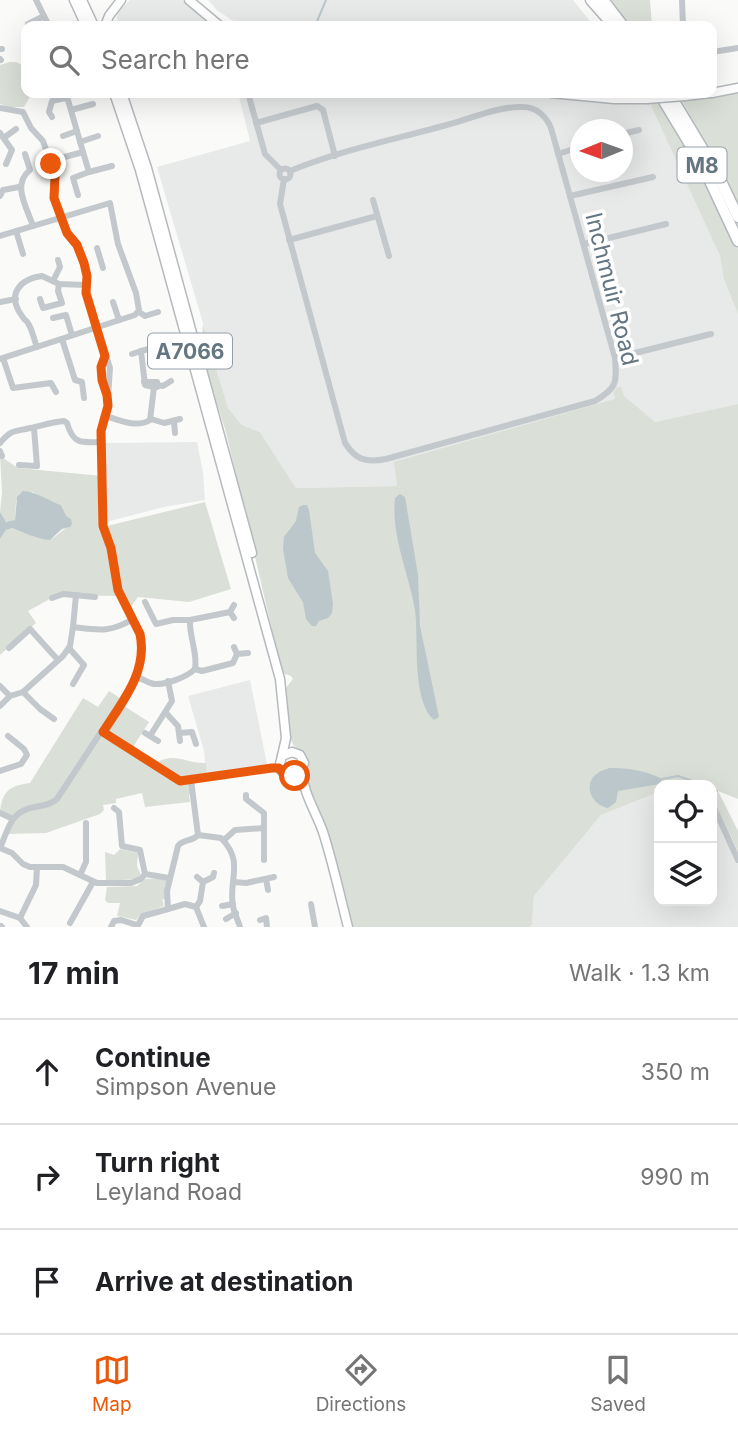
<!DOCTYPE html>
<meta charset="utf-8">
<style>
body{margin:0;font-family:Inter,sans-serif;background:#f6f6f6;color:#202124}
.controls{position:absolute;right:21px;bottom:21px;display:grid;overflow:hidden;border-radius:14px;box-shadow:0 7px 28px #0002}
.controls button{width:63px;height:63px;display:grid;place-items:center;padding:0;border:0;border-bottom:2px solid #e0e0e0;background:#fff;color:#202124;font:35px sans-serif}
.compass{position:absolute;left:570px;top:119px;width:63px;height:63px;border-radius:50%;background:#fff;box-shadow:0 7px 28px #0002;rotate:269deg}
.stop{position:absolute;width:21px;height:21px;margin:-16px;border:5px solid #ea580c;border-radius:50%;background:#fff}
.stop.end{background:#ea580c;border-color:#fff;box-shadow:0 2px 7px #0008}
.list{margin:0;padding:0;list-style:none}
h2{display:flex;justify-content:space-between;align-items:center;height:91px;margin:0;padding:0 28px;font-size:30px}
h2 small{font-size:23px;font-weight:400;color:#757577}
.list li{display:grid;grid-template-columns:46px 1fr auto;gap:21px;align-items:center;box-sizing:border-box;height:105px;padding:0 28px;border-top:2px solid #e0e0e0}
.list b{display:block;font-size:26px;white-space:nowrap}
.list p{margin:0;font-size:23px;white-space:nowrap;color:#757577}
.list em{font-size:23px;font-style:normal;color:#757577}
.icon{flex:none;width:38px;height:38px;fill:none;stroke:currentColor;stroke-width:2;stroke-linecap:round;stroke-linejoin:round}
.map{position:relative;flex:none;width:738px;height:927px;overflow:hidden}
.search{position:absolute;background:#fff;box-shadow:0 7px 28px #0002;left:21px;right:21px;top:21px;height:77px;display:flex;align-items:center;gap:18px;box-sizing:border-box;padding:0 24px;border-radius:14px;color:#757577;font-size:26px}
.sheet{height:406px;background:#fff}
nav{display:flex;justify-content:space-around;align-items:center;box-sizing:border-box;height:98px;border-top:2px solid #e0e0e0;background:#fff;font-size:19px;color:#757577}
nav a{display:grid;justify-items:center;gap:4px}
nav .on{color:#ea580c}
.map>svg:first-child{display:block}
.built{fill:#e8e9e9;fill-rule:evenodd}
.green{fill:#dadfd7}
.water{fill:#bbc7cb}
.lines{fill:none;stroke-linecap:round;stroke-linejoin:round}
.stream{stroke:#bbc7cb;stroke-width:2}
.major-casing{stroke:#b5babe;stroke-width:11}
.highway-casing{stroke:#b4b9bd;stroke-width:13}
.minor{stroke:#c3c8cc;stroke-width:6}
.major{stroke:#fff;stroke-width:8}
.highway{stroke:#fff;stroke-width:10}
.major-bridge-casing{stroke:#b5babe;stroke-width:11;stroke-linecap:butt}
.major-bridge{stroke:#fff;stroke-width:8}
.route{stroke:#ea580c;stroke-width:9}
.labels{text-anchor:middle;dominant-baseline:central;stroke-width:7;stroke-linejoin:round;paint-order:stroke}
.shield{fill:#fff;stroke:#939fa8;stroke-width:2}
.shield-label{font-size:21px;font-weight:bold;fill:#657683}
.street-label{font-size:23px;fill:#657683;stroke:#fff}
</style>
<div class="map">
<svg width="738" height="927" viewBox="0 0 738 927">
<rect width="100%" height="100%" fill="#fafaf8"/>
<g class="built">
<path d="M 130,0 L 182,0 L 211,26 L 116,26 L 118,11 Z"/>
<path d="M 208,0 L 573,0 L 594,26 L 235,26 L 235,22 L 218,11 Z"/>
<path d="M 238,93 L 643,93 L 654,109 L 720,256 L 724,280 L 738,314 L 738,404 L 655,422 L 395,462 L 397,486 L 296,488 L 260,432 L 242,425 L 228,408 L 157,167 L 250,141 ZM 580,130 L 622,130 L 622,172 L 580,172 Z"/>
<path d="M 197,442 L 203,472 L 205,500 L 164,507 L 106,522 L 105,443 Z"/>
<path d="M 250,680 L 267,764 L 207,778 L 204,751 L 188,696 Z"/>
<path d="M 659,792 L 659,901 L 712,901 L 712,796 L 738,851 L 738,927 L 530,927 L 532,924 L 534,896 L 601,815 Z"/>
</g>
<g class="green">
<path d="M 610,0 L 650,0 L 652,26 L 629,26 Z"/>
<path d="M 10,62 L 16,62 L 26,67 L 26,93 L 32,93 L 24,107 L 9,107 L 0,104 L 0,65 Z"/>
<path d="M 738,92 L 738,203 L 682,101 Z"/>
<path d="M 650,103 L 661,103 L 723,214 L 738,249 L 738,314 L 724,280 L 720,256 Z"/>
<path d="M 203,324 L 228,408 L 242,425 L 260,432 L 296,488 L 397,486 L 394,462 L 615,399 L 614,392 L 617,387 L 621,387 L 624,396 L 655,422 L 738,404 L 738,799 L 718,791 L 738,831 L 738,851 L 712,796 L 712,785 L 684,783 L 659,785 L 659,792 L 601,815 L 534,896 L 532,924 L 530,927 L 352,927 L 315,800 L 306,781 L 306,767 L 302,752 L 294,746 L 290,738 L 285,689 L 293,679 L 291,676 L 282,673 L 226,432 L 201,355 Z"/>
<path d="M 0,456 L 18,468 L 102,476 L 103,526 L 120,596 L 57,595 L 28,611 L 36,623 L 0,655 L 0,539 L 6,530 L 11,528 C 19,531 43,541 50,539 C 58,537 61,529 69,527 L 61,505 L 41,498 L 33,492 L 16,500 L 15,520 L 9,523 L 4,520 L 0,512 L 2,492 Z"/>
<path d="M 205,502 L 231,589 L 189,602 L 138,597 L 130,608 C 118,589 118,569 115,547 C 114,540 110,533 107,526 Z"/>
<path d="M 109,691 L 123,700 L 121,704 L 149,722 L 131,750 L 153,765 C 175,750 184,764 206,763 L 207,778 L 191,780 L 192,793 L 189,795 L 190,802 L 145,807 L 142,793 L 116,799 L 116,803 L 103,805 L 104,810 L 100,814 L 46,833 L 6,834 L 12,819 L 0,813 C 2,791 9,786 30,783 L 83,698 L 98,707 Z"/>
<path d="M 120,849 L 138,853 L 137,866 L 141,875 L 138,879 L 106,881 L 105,852 L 114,855 Z"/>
<path d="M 169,878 L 166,900 L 162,899 L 164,906 L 141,914 L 136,920 L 117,916 L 120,903 L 108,903 L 105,900 L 107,887 L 137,886 L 145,879 Z"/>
</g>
<g class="water">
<path d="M 23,491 C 35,491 49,501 61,505 L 66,516 L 71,519 L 72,524 L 70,527 L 62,529 L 50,540 C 37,539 24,533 12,528 L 6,530 L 0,539 L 0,512 L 6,522 L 15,520 L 17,497 Z"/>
<path d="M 400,494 L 405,497 L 418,575 L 420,626 L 439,717 L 434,720 C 411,700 419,638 415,610 C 409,573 391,537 395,498 Z"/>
<path d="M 303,505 L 307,505 L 309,510 L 315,553 L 328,571 L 333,604 L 332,613 L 328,618 L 319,621 L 316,626 L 312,626 L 306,619 L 303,602 L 288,578 L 283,549 L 284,537 L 296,521 L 299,507 Z"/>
<path d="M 609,768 C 628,768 645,770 662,779 L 660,784 L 618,791 L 616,802 L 608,808 C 591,805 582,783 598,773 C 601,770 605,770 609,768 Z"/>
</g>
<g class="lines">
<g class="stream">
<path d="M 315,26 L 326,0"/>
<path d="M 662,779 L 678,776 L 704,785"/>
<path d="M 712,789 L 717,791"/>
</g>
<defs>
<g id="major">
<path d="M 74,0 L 86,26"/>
<path d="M 82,0 L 94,26"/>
<path d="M 189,0 L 220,26"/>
<path d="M 105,26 L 109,16 L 121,0"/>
<path d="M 114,93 L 140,170 L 280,679 L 286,738 L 282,756"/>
<path d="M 122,93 L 147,168 L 252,553"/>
<path d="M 551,93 L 614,99 L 647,99"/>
<path d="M 712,93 L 738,88"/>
<path d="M 685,96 L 711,93"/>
<path d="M 302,771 C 303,793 316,812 323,832 C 333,863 340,896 348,927"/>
<path d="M 290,777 L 299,775 L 304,763 L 300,755 L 292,752 L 282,756 L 279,768 L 285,775 L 302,786"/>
</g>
<g id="highway">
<path d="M 591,0 L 614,26"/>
<path d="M 603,0 L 623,26"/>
<path d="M 659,93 L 703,166 L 738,241"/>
<path d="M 669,93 L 717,173 L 738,217"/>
</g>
</defs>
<use href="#major" class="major-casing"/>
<use href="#highway" class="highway-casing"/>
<g class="minor">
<path d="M 36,0 L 49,26"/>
<path d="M 682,0 L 683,26"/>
<path d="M 29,26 L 28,24 L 44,16"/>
<path d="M 0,49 L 2,49"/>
<path d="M 712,52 L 738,48"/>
<path d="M 0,59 L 1,60"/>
<path d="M 248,93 L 265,154 L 281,170"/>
<path d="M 0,108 L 23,112 L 31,128 L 43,141 L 51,164 L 55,177 L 54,198 L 67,233 L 78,247 L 85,264 L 87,276 L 86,295 L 110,368 L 107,411 L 101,431 L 103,526 L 111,548 L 118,590 L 140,634 L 143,650 L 137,677 L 57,799 C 50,805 44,805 35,807 C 10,811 9,828 0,848"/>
<path d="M 71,110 L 93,104"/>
<path d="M 52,117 L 49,112 L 52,101 L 65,98 L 68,100 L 83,152"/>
<path d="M 256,123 L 317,106 L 323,110 L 335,156"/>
<path d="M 0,133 L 12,150 L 6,164"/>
<path d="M 622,134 L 639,130"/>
<path d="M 63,136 L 77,131"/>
<path d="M 5,137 L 16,129"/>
<path d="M 80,142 L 98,136"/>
<path d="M 25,154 L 30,170 C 12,184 26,206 33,226"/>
<path d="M 558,154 L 580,147"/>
<path d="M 50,161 L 83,152 L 89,172 L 73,178 L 78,195"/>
<circle cx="285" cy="174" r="5.5"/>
<path d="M 89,172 L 112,166"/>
<path d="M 284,179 L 280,204 L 345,443 C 356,460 366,463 386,459 L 595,401 C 617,388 617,383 615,358 L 551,128 C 546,116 536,107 523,107 C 500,106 472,118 450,124 C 397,139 341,150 290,171"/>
<path d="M 0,196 L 3,190 L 19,187"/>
<path d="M 570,196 L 653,177"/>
<path d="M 373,200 L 389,256"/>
<path d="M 16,231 L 23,254"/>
<path d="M 0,236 L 110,203 L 118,244 L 136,293 L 139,310 L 135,315 L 0,359"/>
<path d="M 289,240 L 377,216"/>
<path d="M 584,244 L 666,224"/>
<path d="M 97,248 L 103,268"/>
<path d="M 53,281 L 60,267 L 58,260"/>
<path d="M 40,299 L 43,308 L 62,303 L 58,291 L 59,284"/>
<path d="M 0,302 L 16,299"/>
<path d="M 113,302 L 119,320"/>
<path d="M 139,312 L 145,316 L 158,312"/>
<path d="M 53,318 L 66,315 L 72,335"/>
<path d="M 62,339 L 75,380 L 82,382 L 84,398"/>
<path d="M 37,347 C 34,340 33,332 29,325 C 25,317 27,324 22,316 C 6,294 20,279 42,276 L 59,284 L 86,285"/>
<path d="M 141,351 L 156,347"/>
<path d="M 105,356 C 99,370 101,382 107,395"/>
<path d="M 3,358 L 13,388 L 51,383 L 56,392"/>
<path d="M 615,358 L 711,334"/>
<path d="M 144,382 L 157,382 L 157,387 L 154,387"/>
<path d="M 157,385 L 163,386 L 171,381"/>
<path d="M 106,416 C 121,421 137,428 150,420 L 154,387 L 145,385 L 141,351 L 132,354"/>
<path d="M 151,419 L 164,423 L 180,419"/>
<path d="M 174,421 L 175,433"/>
<path d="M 0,443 C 12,429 14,432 30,428 C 41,426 52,422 64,421 L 67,423 C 73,444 81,443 101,442"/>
<path d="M 0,451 L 2,456"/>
<path d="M 19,465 L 37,466 L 34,428"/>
<path d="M 76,595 L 73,627 C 98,630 110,633 133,619"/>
<path d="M 52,598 L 63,594 L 95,597"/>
<path d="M 145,602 L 156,624 L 173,620 L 190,620 L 230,612"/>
<path d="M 234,605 L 230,612 L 234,618"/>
<path d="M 190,620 C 189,637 198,653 195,669"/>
<path d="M 9,648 L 30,629 L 58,660"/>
<path d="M 69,648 L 84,665 L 73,684"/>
<path d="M 237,654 L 248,653"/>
<path d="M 137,677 C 142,679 149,683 154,684 C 166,685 187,677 195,669 L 202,671 L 233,663 L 237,654 L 234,647"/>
<path d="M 0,686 L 10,696"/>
<path d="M 23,692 L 40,709 L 54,719"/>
<path d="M 0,706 L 10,696 L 23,692 L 63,656 L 70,646 L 73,627"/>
<path d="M 166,713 L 178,726 L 180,741"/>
<path d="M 103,732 L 180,781 L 279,768"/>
<path d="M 145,733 L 158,741"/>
<path d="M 180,733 L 192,732 L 196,744"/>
<path d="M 150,736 L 172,701 L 168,681"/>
<path d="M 0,771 L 21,764 L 27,755 L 24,749 L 8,736"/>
<path d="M 246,795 L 246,799 L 264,813 L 264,860"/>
<path d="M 712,803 L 738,860"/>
<path d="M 114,808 L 119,812 L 122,846 L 140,850 L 145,874 L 169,878"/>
<path d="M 0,813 L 13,819"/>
<path d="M 198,835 L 221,838 C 245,862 228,880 233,906 C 234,913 238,920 240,927"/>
<path d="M 224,840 L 235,830 L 264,828"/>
<path d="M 0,848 L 12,853 L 23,864 L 30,867 L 63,867 L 97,883 L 131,883 L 141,879 L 145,874"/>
<path d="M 80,875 L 86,862 L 86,823"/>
<path d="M 266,879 L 268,890"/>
<path d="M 203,882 L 213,877 L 214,873"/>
<path d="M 234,882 L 246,883 L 274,877"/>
<path d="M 311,904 L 315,927"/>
<path d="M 222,906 L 233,904"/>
<path d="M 196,907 L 200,901 L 203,882 L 197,877"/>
<path d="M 196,907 L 204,927"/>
<path d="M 168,909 L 185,904 L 196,907"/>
<path d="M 0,911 L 20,918 L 27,927"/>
<path d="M 20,918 L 36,885 L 37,867"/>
<path d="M 226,919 L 236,913"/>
<path d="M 260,920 L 266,918 L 267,927"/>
<path d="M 70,923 L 93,882"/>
<path d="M 1,926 L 2,927"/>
<path d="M 111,927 L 114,921 L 121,920 L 137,925"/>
<path d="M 137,927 L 143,916 L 168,909 L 167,891 L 178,846 C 183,839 192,842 198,835 L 191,780"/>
</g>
<use href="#major" class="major"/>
<use href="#highway" class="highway"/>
<defs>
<path id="major-bridge" d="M 647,99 L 685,96"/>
</defs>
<use href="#major-bridge" class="major-bridge-casing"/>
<use href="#major-bridge" class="major-bridge"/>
</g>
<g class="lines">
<path class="route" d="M 51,164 L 55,177 L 54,198 L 67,233 L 77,245 L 84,263 L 87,276 L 86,293 L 105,356 L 101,367 L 102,380 L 107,395 L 108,406 L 101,431 L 103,526 L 111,548 L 118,590 L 140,634 C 148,672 122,702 103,732 L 180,781 L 272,768 L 279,768 L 285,775 L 295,776"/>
</g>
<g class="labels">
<g class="shield">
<rect x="677.5" y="147.5" width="49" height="35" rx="5"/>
<rect x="148" y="333.5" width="84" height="35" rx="5"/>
</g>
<g class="shield-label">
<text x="702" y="165">M8</text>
<text x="190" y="351">A7066</text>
</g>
<g class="street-label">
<text transform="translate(612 289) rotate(76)">Inchmuir Road</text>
</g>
</g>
</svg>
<div class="controls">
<button><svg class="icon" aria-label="locate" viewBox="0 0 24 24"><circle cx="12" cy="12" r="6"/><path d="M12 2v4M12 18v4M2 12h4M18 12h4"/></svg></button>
<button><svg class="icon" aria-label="layers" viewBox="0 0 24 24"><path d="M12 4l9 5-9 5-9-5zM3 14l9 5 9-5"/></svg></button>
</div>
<svg class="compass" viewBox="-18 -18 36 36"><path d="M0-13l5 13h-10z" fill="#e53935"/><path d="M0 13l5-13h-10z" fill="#757577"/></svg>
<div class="stop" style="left:295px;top:776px"></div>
<div class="stop end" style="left:51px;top:164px"></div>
<div class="search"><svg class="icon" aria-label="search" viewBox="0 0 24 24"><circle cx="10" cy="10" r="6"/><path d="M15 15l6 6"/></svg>Search here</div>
</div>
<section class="sheet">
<h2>17 min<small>Walk · 1.3 km</small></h2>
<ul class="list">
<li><svg class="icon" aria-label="ahead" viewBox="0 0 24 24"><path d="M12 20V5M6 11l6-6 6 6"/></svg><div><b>Continue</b><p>Simpson Avenue</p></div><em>350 m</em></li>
<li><svg class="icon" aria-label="right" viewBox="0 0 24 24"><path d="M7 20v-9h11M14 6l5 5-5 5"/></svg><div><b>Turn right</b><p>Leyland Road</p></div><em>990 m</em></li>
<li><svg class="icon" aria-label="arrive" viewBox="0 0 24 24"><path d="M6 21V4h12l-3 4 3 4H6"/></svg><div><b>Arrive at destination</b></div></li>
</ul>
</section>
<nav>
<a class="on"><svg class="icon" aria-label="map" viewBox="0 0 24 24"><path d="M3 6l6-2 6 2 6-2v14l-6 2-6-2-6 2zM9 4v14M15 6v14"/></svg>Map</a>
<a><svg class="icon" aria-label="directions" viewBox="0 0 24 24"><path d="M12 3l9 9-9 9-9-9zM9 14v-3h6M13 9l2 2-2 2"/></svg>Directions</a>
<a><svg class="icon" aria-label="saved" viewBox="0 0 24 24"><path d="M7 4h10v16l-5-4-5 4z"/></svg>Saved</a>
</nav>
